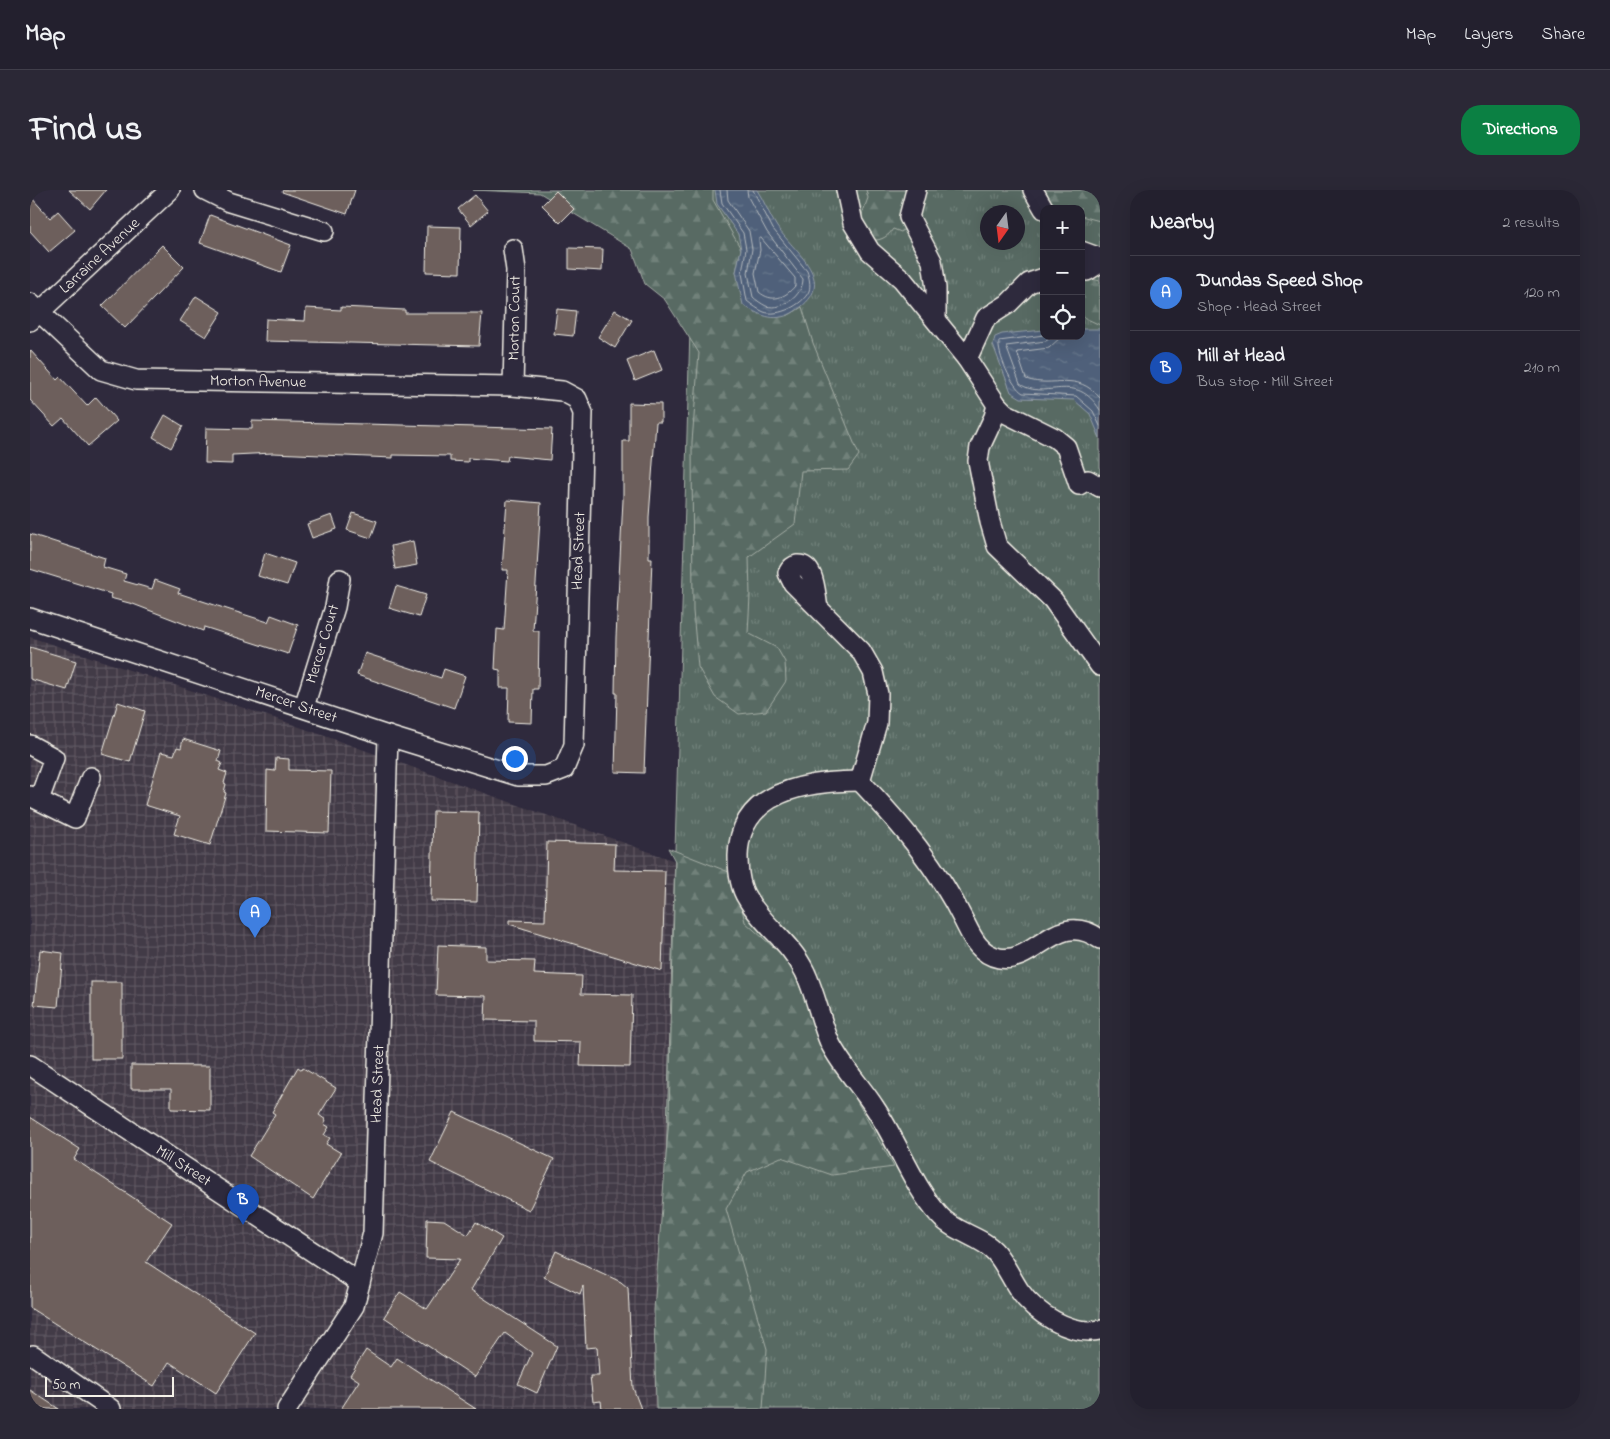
<!DOCTYPE html>
<meta charset="utf-8">
<style>
body{margin:0;font-family:"Indie Flower",sans-serif;background:#2b2836;color:#f1f3f6}
.controls{position:absolute;right:15px;top:15px;display:grid;overflow:hidden;border-radius:10px;box-shadow:0 5px 20px #0002}
.controls button{width:45px;height:45px;display:grid;place-items:center;padding:0;border:0;border-bottom:1px solid #403e4a;background:#23202e;color:#f1f3f6;font:25px sans-serif}
.compass{position:absolute;left:950px;top:15px;width:45px;height:45px;border-radius:50%;background:#23202e;box-shadow:0 5px 20px #0002;rotate:194deg}
.scale{position:absolute;left:15px;bottom:12px;width:129px;box-sizing:border-box;padding-left:5px;border:2px solid #f4f1e8;border-top:0;font-size:14px;line-height:18px;white-space:nowrap;color:#f4f1e8;-webkit-text-stroke:4px #2f2a3d;paint-order:stroke}
.you{position:absolute;left:484px;top:568px;width:18px;height:18px;margin:-12px;border:4px solid #fff;border-radius:50%;background:#1a73e8;box-shadow:0 0 0 8px #1a73e833}
.badge{display:grid;place-items:center;width:32px;height:32px;border-radius:50%;background:#0b8043;color:#fff;font-size:16px;font-weight:700}
.pin{position:absolute;translate:-50% -41px;filter:drop-shadow(0 1px 2px #0008)}
.pin::after{content:'';position:absolute;top:26px;width:18px;height:15px;background:inherit;clip-path:polygon(0 0,100% 0,50% 100%)}
.list{margin:0;padding:0;list-style:none}
h2{display:flex;justify-content:space-between;align-items:center;height:65px;margin:0;padding:0 20px;font-size:21px}
h2 small{font-size:16px;font-weight:400;color:#a3a3aa}
.list li{display:grid;grid-template-columns:32px 1fr auto;gap:15px;align-items:center;box-sizing:border-box;height:75px;padding:0 20px;border-top:1px solid #403e4a}
.list b{display:block;font-size:19px;white-space:nowrap}
.list p{margin:0;font-size:16px;white-space:nowrap;color:#a3a3aa}
.list em{font-size:16px;font-style:normal;color:#a3a3aa}
.icon{flex:none;width:28px;height:28px;fill:none;stroke:currentColor;stroke-width:2;stroke-linecap:round;stroke-linejoin:round}
.map{position:relative;flex:none;width:1070px;height:1219px;overflow:hidden;border-radius:20px}
header{display:flex;align-items:center;gap:30px;box-sizing:border-box;height:70px;padding:0 25px;background:#23202e;border-bottom:1px solid #403e4a}
header strong{font-size:24px}
nav{display:flex;gap:28px;margin-inline-start:auto;font-size:18px}
.intro{display:flex;align-items:center;justify-content:space-between;box-sizing:border-box;height:120px;padding:0 30px}
h1{margin:0;font-size:35px}
.button{padding:12px 22px;border-radius:20px;background:#0b8043;color:#fff;font-size:18px;font-weight:700}
main{display:flex;gap:30px;padding:0 30px}
aside{flex:1;background:#23202e;border-radius:20px;box-shadow:0 5px 20px #0002}
.map>svg:first-child{display:block}
.industrial{fill:url(#industrial-grid)}
.grass{fill:url(#grass-tufts);stroke:#a6aea6;fill-rule:evenodd}
.forest{fill:url(#forest-firs);stroke:#a6aea6}
.water{fill:url(#water-ripples);stroke:#919ba6}
.lines{fill:none;stroke-linecap:round;stroke-linejoin:round}
.shore{stroke:#b2b7bc;stroke-width:1}
.building{fill:#6d5f5b;stroke:#f4f1e8}
.minor-casing{stroke:#f4f1e8;stroke-width:22}
.minor{stroke:#2f2a3d;stroke-width:19}
.labels{text-anchor:middle;dominant-baseline:central;stroke-width:4;stroke-linejoin:round;paint-order:stroke}
.street-label{font-size:16px;fill:#f4f1e8;stroke:#2f2a3d}
</style>
<header>
<strong>Map</strong>
<nav><a>Map</a><a>Layers</a><a>Share</a></nav>
</header>
<div class="intro"><h1>Find us</h1><a class="button">Directions</a></div>
<main>
<div class="map">
<svg width="1070" height="1219" viewBox="0 0 1070 1219">
<defs>
<pattern id="industrial-grid" width="8" height="8" patternUnits="userSpaceOnUse" patternTransform="scale(1.25)"><rect width="8" height="8" fill="#423a46"/><path d="M0 4h8M4 0v8" fill="none" stroke="#5e5761"/></pattern>
<pattern id="grass-tufts" width="24" height="20" patternUnits="userSpaceOnUse" patternTransform="scale(1.25)"><rect width="24" height="20" fill="#586b64"/><path d="M3 7l-1-3M5 7V3M7 7l1-3M15 17l-1-3M17 17v-4M19 17l1-3" fill="none" stroke="#71817a"/></pattern>
<pattern id="forest-firs" width="22" height="20" patternUnits="userSpaceOnUse" patternTransform="scale(1.25)"><rect width="22" height="20" fill="#586b64"/><path d="M5 1l3.5 6h-7zM16 11l3.5 6h-7z" fill="#71817a"/></pattern>
<pattern id="water-ripples" width="26" height="14" patternUnits="userSpaceOnUse" patternTransform="scale(1.25)"><rect width="26" height="14" fill="#4f617a"/><path d="M2 4q2-2 4 0t4 0M15 11q2-2 4 0t4 0" fill="none" stroke="#69788d"/></pattern>
</defs>
<rect width="100%" height="100%" fill="#2f2a3d"/>
<filter id="ink" filterUnits="userSpaceOnUse"><feTurbulence type="fractalNoise" baseFrequency=".02" numOctaves="2"/><feDisplacementMap in="SourceGraphic" scale="10" xChannelSelector="R" yChannelSelector="G"/><feConvolveMatrix kernelMatrix="1 2 1 2 8 2 1 2 1" color-interpolation-filters="sRGB"/></filter>
<g filter="url(#ink)">
<path class="industrial" d="M 0,447 L 250,530 L 645,671 L 629,1219 L 0,1219 Z"/>
<path class="grass" d="M 664,0 L 1070,0 L 1070,1219 L 629,1219 ZM 1014,19 L 1051,19 L 1051,146 L 1014,146 ZM 958,22 L 988,22 L 988,52 L 958,52 Z"/>
<g class="forest">
<path d="M 443,0 L 683,0 L 683,10 L 711,59 L 706,82 L 757,126 L 772,117 L 783,153 L 829,265 L 818,280 L 771,281 L 765,334 L 719,367 L 720,406 L 718,443 L 747,458 L 755,472 L 756,491 L 736,521 L 709,524 L 685,507 L 668,477 L 663,421 L 662,252 L 669,163 L 635,110 L 615,94 L 602,59 L 510,3 Z"/>
<path d="M 836,0 L 879,0 L 875,39 L 871,42 L 863,39 C 856,49 849,51 838,50 L 830,30 L 838,8 Z"/>
<path d="M 1009,0 L 1070,0 L 1070,31 L 1051,26 L 1051,19 C 1032,19 1018,19 1009,0 Z"/>
<path d="M 1051,86 L 1070,91 L 1070,135 L 1051,126 Z"/>
<path d="M 638,658 L 704,684 L 715,732 L 759,771 L 793,851 L 864,977 L 802,985 L 751,967 L 717,982 L 696,1019 L 737,1159 L 733,1219 L 626,1219 L 624,1120 L 639,927 L 645,671 Z"/>
</g>
<g class="water">
<path d="M 685,0 L 727,0 C 735,12 739,25 747,37 C 768,66 811,94 762,123 C 744,133 729,125 713,115 L 706,82 L 711,59 L 708,44 L 687,14 Z"/>
<path d="M 1051,139 L 1070,139 L 1070,248 L 1060,224 L 1044,210 L 991,208 L 981,202 L 963,155 L 965,147 L 972,144 L 1014,140 L 1014,146 L 1051,146 Z"/>
</g>
<g class="lines">
<g class="shore">
<path d="M 690,0 L 692,13 L 713,43 L 716,59 L 712,83 L 717,111 C 722,115 729,120 734,122 C 748,127 773,115 779,101 C 781,95 779,87 777,81 L 743,39 L 723,0"/>
<path d="M 697,0 L 698,10 L 719,41 L 722,59 L 718,83 L 723,107 C 726,110 732,114 736,116 C 753,121 773,105 773,89 L 737,42 L 718,7 L 717,0"/>
<path d="M 731,48 L 765,88 L 765,96 C 755,108 742,113 729,102 L 725,83 L 730,60 L 729,50 Z"/>
<path d="M 1014,145 L 969,151 C 967,164 982,197 993,203 L 1046,206 L 1063,221 L 1070,236"/>
<path d="M 1023,146 L 1016,151 L 976,156 L 990,194 C 1016,212 1045,179 1070,220"/>
<path d="M 1032,146 L 1019,158 L 987,162 L 996,189 C 1024,199 1046,179 1070,208"/>
</g>
</g>
<g class="building">
<path d="M 39,0 L 76,0 L 60,19 Z"/>
<path d="M 253,0 L 325,0 L 317,24 L 252,2 Z"/>
<path d="M 526,1 L 544,19 L 530,33 L 512,15 Z"/>
<path d="M 445,5 L 458,21 L 441,35 L 428,19 Z"/>
<path d="M 0,6 L 20,28 L 28,21 L 45,40 L 19,62 L 0,41 Z"/>
<path d="M 180,25 L 261,55 L 251,82 L 170,53 Z"/>
<path d="M 397,36 L 431,37 L 430,83 L 396,82 Z"/>
<path d="M 132,55 L 154,77 L 95,138 L 72,116 Z"/>
<path d="M 539,58 L 573,59 L 572,81 L 539,79 Z"/>
<path d="M 166,106 L 192,122 L 176,147 L 150,131 Z"/>
<path d="M 311,117 L 375,120 L 375,123 L 452,123 L 449,156 L 235,151 L 236,129 L 275,131 L 276,118 L 311,120 Z"/>
<path d="M 527,119 L 546,121 L 543,146 L 524,144 Z"/>
<path d="M 585,120 L 602,130 L 585,158 L 568,147 Z"/>
<path d="M 0,160 L 27,190 L 30,187 L 57,216 L 66,207 L 87,231 L 58,256 L 33,228 L 24,236 L 0,210 Z"/>
<path d="M 624,160 L 632,180 L 605,191 L 597,171 Z"/>
<path d="M 599,213 L 631,214 L 631,232 L 626,232 L 619,327 L 619,368 L 622,368 L 614,583 L 585,582 L 587,503 L 585,503 L 586,447 L 593,310 L 593,251 L 599,251 Z"/>
<path d="M 135,225 L 153,236 L 141,258 L 123,247 Z"/>
<path d="M 222,231 L 522,239 L 520,270 L 478,266 L 477,271 L 438,268 L 438,272 L 420,271 L 420,266 L 363,265 L 363,268 L 243,263 L 202,265 L 202,274 L 175,273 L 176,238 L 222,239 Z"/>
<path d="M 477,310 L 511,313 L 503,441 L 509,441 L 508,499 L 503,499 L 502,533 L 478,532 L 479,498 L 470,498 L 470,480 L 465,479 L 467,439 L 474,440 L 478,380 L 472,380 Z"/>
<path d="M 323,323 L 347,331 L 341,348 L 317,340 Z"/>
<path d="M 302,325 L 307,339 L 282,348 L 277,334 Z"/>
<path d="M 0,344 L 75,368 L 73,377 L 96,384 L 94,391 L 122,399 L 125,390 L 150,399 L 148,403 L 200,420 L 238,432 L 241,425 L 268,435 L 258,464 L 174,437 L 173,441 L 103,414 L 80,408 L 81,404 L 0,379 Z"/>
<path d="M 383,351 L 387,375 L 365,379 L 361,356 Z"/>
<path d="M 235,363 L 265,373 L 257,395 L 228,386 Z"/>
<path d="M 366,396 L 396,405 L 389,427 L 359,418 Z"/>
<path d="M 0,457 L 46,471 L 37,500 L 0,489 Z"/>
<path d="M 335,463 L 411,488 L 414,479 L 435,486 L 424,518 L 327,485 Z"/>
<path d="M 88,512 L 115,521 L 100,572 L 72,564 Z"/>
<path d="M 153,549 L 191,561 L 188,571 L 192,573 L 189,580 L 197,583 L 194,593 L 196,594 L 194,602 L 196,603 L 180,655 L 144,644 L 150,626 L 115,615 L 131,562 L 144,565 L 147,557 L 151,558 Z"/>
<path d="M 246,568 L 259,569 L 259,580 L 301,581 L 299,643 L 236,641 L 237,580 L 245,581 Z"/>
<path d="M 403,621 L 449,622 L 447,712 L 401,711 Z"/>
<path d="M 517,652 L 585,654 L 584,680 L 635,681 L 632,781 L 479,734 L 479,730 L 515,731 Z"/>
<path d="M 408,755 L 456,757 L 456,770 L 505,771 L 504,784 L 552,786 L 551,804 L 602,805 L 600,877 L 550,876 L 551,852 L 504,851 L 504,831 L 455,830 L 456,806 L 406,805 Z"/>
<path d="M 10,760 L 33,763 L 28,817 L 4,815 Z"/>
<rect x="61" y="792" width="31" height="77"/>
<path d="M 101,875 L 180,876 L 180,920 L 141,919 L 141,899 L 101,899 Z"/>
<path d="M 268,877 L 272,880 L 273,878 L 306,898 L 289,925 L 296,930 L 294,934 L 299,937 L 294,945 L 300,948 L 296,954 L 311,963 L 283,1009 L 219,966 L 245,924 L 242,922 Z"/>
<path d="M 424,922 L 524,969 L 499,1020 L 400,972 Z"/>
<path d="M 0,927 L 50,959 L 44,969 L 142,1033 L 116,1072 L 225,1143 L 186,1203 L 139,1172 L 124,1196 L 0,1118 Z"/>
<path d="M 397,1029 L 414,1030 L 438,1045 L 446,1032 L 472,1048 L 441,1100 L 527,1156 L 507,1203 L 488,1194 L 502,1163 L 475,1143 L 445,1187 L 354,1127 L 370,1102 L 397,1119 L 430,1069 L 396,1068 Z"/>
<path d="M 526,1061 L 591,1092 L 598,1098 L 603,1198 L 611,1219 L 572,1219 L 571,1211 L 563,1212 L 560,1186 L 569,1186 L 567,1157 L 556,1158 L 553,1096 L 550,1104 L 514,1087 Z"/>
<path d="M 336,1160 L 361,1177 L 367,1168 L 446,1219 L 311,1219 L 329,1191 L 320,1185 Z"/>
<path d="M 0,1200 L 29,1219 L 0,1219 Z"/>
</g>
<g class="lines">
<defs>
<g id="minor">
<path d="M 175,0 L 199,12 L 294,41"/>
<path d="M 816,0 L 823,33 L 840,61 L 872,89 L 937,169"/>
<path d="M 886,0 L 879,27 L 902,71 L 906,98 L 906,129"/>
<path d="M 1003,0 L 1014,19"/>
<path d="M 1051,61 L 1070,68"/>
<path d="M 1051,80 L 1057,81 L 1070,73"/>
<path d="M 1014,88 L 999,93 L 978,114 L 956,128 L 937,169 L 967,215 L 975,223 L 1025,248 L 1036,257 L 1049,295 L 1058,290 L 1070,297"/>
<path d="M 0,113 L 71,180 L 106,190 L 483,196 L 532,201 L 547,209 L 553,223 L 544,555 L 534,579 L 516,586 L 488,586 L 358,546 L 0,428"/>
<path d="M 0,131 L 140,0"/>
<path d="M 483,196 L 486,80 L 483,59"/>
<path d="M 967,215 L 964,227 L 950,257 L 948,271 L 960,332 L 967,356 L 1023,410 L 1070,476"/>
<path d="M 788,418 C 785,405 786,374 767,375 C 762,376 760,379 758,383 L 763,393 L 831,461 L 843,482 L 848,504 L 847,533 L 830,591 C 779,591 709,600 708,666 C 708,680 709,696 717,708 C 732,735 760,751 775,782 C 786,805 790,830 800,853 C 812,877 831,896 845,918 C 868,952 882,995 910,1026 C 925,1043 952,1046 966,1063 C 975,1074 981,1088 989,1100 C 1005,1123 1040,1146 1070,1140"/>
<path d="M 274,517 L 305,417 L 310,389"/>
<path d="M 0,555 L 24,568 L 9,610"/>
<path d="M 830,591 C 871,634 908,678 934,731 C 942,747 949,764 969,768 C 1006,775 1026,718 1070,749"/>
<path d="M 0,606 L 45,628 L 61,587"/>
<path d="M 0,875 L 330,1093"/>
<path d="M 3,1165 L 81,1219"/>
<path d="M 257,1219 L 324,1116 L 343,1043 L 358,546"/>
</g>
</defs>
<use href="#minor" class="minor-casing"/>
<use href="#minor" class="minor"/>
</g>
</g>
<g class="labels">
<g class="street-label">
<text transform="translate(70 66) rotate(-43)">Larraine Avenue</text>
<text transform="translate(485 128) rotate(-89)">Morton Court</text>
<text transform="translate(228 192) rotate(1)">Morton Avenue</text>
<text transform="translate(549 361) rotate(-88)">Head Street</text>
<text transform="translate(293 454) rotate(-73)">Mercer Court</text>
<text transform="translate(266 515) rotate(19)">Mercer Street</text>
<text transform="translate(348 894) rotate(-88)">Head Street</text>
<text transform="translate(153 976) rotate(33)">Mill Street</text>
</g>
</g>
</svg>
<div class="controls">
<button>+</button>
<button>−</button>
<button><svg class="icon" aria-label="locate" viewBox="0 0 24 24"><circle cx="12" cy="12" r="6"/><path d="M12 2v4M12 18v4M2 12h4M18 12h4"/></svg></button>
</div>
<svg class="compass" viewBox="-18 -18 36 36"><path d="M0-13l5 13h-10z" fill="#e53935"/><path d="M0 13l5-13h-10z" fill="#a3a3aa"/></svg>
<div class="scale">50 m</div>
<div class="you"></div>
<div class="pin badge" style="left:225px;top:748px;background:#3f7fe0">A</div>
<div class="pin badge" style="left:213px;top:1035px;background:#1a4fb4">B</div>
</div>
<aside>
<h2>Nearby<small>2 results</small></h2>
<ul class="list">
<li><span class="badge" style="background:#3f7fe0">A</span><div><b>Dundas Speed Shop</b><p>Shop · Head Street</p></div><em>120 m</em></li>
<li><span class="badge" style="background:#1a4fb4">B</span><div><b>Mill at Head</b><p>Bus stop · Mill Street</p></div><em>210 m</em></li>
</ul>
</aside>
</main>
